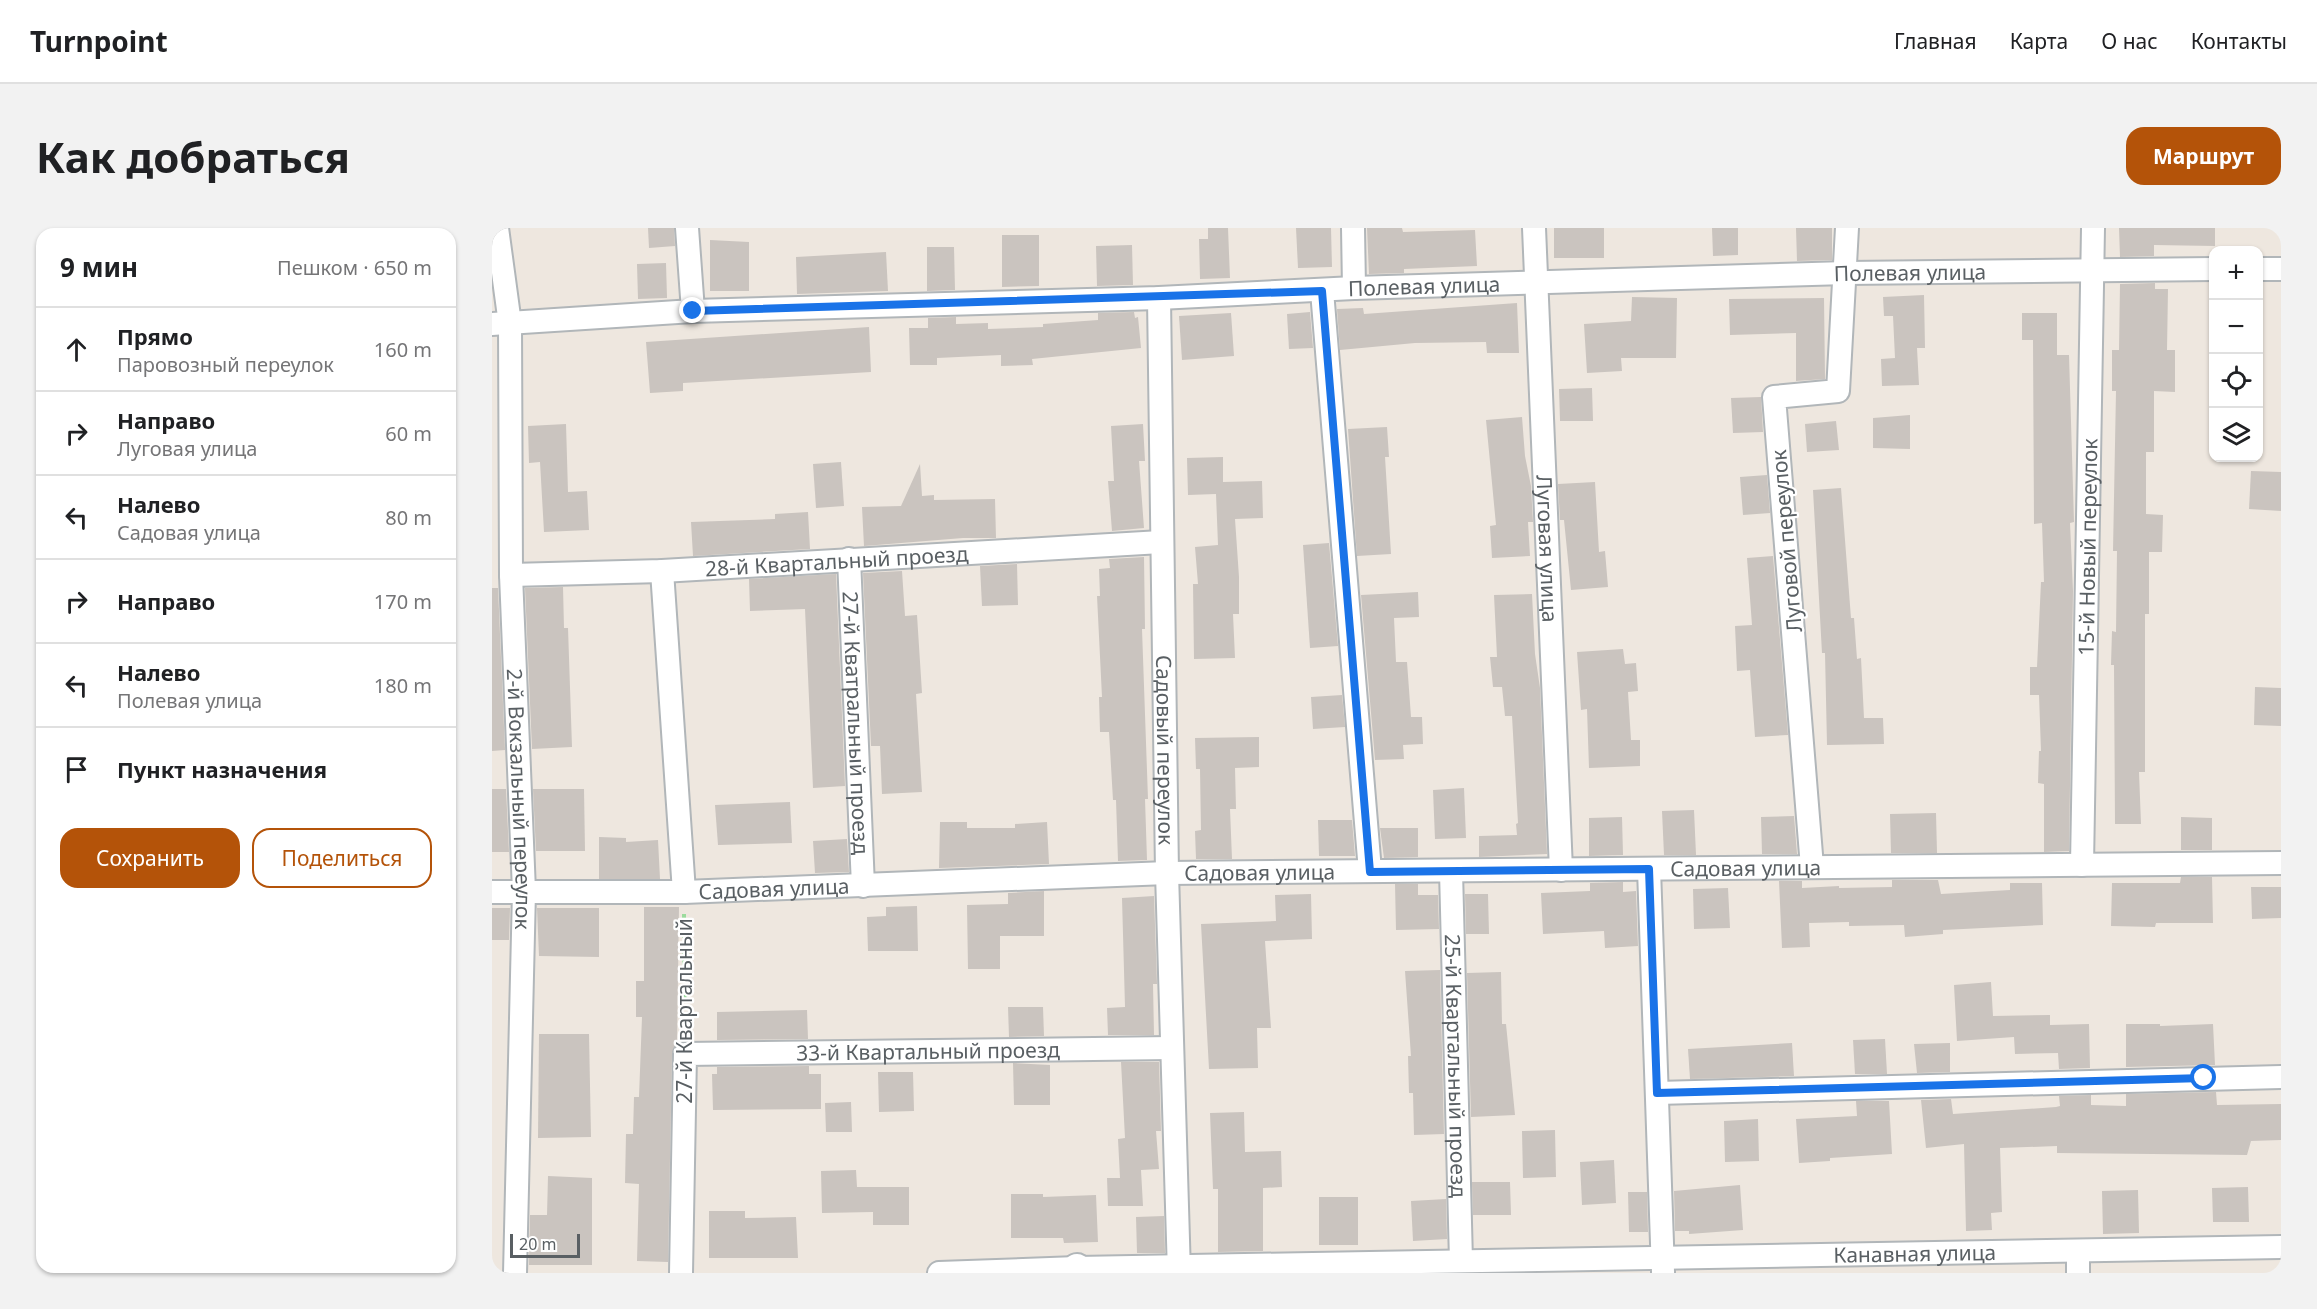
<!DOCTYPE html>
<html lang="ru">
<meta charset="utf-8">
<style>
body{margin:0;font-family:"Noto Sans",sans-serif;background:#f2f2f2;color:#202124}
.controls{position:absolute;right:18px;top:18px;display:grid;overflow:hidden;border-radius:12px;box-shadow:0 2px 4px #0004}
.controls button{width:54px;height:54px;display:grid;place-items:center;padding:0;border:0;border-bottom:2px solid #e0e0e0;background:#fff;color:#202124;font:30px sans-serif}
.scale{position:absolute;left:18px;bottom:15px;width:70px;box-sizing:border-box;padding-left:6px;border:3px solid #595f63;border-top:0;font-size:16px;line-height:21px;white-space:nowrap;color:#595f63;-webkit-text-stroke:4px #fff;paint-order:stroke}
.stop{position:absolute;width:18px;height:18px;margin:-14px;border:4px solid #1a73e8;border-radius:50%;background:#fff}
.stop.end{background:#1a73e8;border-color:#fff;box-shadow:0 2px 6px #0008}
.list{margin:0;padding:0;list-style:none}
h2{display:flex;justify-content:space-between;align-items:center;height:78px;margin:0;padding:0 24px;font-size:26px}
h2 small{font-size:20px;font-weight:400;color:#757577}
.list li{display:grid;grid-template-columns:39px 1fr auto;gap:18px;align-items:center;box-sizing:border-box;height:84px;padding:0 24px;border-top:2px solid #e0e0e0}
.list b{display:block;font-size:22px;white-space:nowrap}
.list p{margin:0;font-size:20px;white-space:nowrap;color:#757577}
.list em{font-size:20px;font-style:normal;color:#757577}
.actions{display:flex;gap:12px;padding:18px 24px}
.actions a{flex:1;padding:14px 0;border:2px solid #b45309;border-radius:18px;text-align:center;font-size:21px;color:#b45309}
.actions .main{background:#b45309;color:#fff}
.icon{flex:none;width:33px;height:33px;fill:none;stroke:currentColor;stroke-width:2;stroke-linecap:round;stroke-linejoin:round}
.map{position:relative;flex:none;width:1789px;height:1045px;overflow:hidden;border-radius:18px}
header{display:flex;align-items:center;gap:36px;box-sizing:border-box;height:84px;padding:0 30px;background:#fff;border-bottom:2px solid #e0e0e0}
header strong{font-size:28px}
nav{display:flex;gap:33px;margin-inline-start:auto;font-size:21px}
.intro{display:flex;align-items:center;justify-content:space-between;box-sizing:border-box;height:144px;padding:0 36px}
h1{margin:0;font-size:42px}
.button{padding:15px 27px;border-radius:18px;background:#b45309;color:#fff;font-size:21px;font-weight:700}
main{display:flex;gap:36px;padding:0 36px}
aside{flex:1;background:#fff;border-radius:18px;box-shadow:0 2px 4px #0004}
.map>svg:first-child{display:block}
.building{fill:#cac4bf}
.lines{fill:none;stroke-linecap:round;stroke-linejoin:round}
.minor-casing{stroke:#b1b6b9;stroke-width:26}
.tertiary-casing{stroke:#b1b6b9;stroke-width:32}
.path{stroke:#9bdb9d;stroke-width:4;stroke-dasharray:6 3;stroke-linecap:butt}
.minor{stroke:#fff;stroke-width:22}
.tertiary{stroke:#fff;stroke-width:28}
.route{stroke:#1a73e8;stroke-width:8}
.labels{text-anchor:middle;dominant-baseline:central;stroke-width:4.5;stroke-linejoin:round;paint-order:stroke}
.street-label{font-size:21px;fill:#595f63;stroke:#fff}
</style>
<header>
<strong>Turnpoint</strong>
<nav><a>Главная</a><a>Карта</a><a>О нас</a><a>Контакты</a></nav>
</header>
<div class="intro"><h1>Как добраться</h1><a class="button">Маршрут</a></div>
<main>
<aside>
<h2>9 мин<small>Пешком · 650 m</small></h2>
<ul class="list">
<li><svg class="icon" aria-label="ahead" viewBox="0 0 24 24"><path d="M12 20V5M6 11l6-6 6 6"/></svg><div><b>Прямо</b><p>Паровозный переулок</p></div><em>160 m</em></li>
<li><svg class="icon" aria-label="right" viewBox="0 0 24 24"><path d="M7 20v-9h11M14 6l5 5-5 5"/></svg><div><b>Направо</b><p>Луговая улица</p></div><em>60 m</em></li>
<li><svg class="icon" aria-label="left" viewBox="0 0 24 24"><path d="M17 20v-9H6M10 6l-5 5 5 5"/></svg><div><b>Налево</b><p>Садовая улица</p></div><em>80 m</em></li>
<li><svg class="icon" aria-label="right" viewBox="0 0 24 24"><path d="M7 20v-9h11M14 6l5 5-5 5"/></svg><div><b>Направо</b></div><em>170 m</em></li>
<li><svg class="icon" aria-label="left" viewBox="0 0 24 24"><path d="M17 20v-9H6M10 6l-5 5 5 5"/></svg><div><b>Налево</b><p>Полевая улица</p></div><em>180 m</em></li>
<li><svg class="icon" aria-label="arrive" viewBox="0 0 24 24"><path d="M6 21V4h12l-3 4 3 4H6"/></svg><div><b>Пункт назначения</b></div></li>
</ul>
<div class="actions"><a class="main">Сохранить</a><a>Поделиться</a></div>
</aside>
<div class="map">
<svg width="1789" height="1045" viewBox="0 0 1789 1045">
<rect width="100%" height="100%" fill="#eee7df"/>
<g class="building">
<path d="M 156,0 L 182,0 L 183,18 L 157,20 Z"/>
<path d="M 716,0 L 736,0 L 738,50 L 708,51 L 707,11 L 716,11 Z"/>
<path d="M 804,0 L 839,0 L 840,39 L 806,40 Z"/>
<path d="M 875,0 L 910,0 L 911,4 L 983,2 L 985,38 L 912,41 L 912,45 L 877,46 Z"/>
<rect x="1062" y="0" width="50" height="30"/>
<path d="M 1220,0 L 1246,0 L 1246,27 L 1221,28 Z"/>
<path d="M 1304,0 L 1340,0 L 1340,32 L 1305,33 Z"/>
<path d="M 1627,0 L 1723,0 L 1723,18 L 1662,17 L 1662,28 L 1628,29 Z"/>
<path d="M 510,7 L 547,7 L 547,58 L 510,59 Z"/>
<path d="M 218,12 L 257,14 L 257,63 L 218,63 Z"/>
<path d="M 640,17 L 641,57 L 605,58 L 604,18 Z"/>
<path d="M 435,19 L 462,19 L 463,62 L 435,63 Z"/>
<path d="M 394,24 L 396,63 L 305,66 L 304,29 Z"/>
<path d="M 174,35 L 175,70 L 146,71 L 145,36 Z"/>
<path d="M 1663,55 L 1663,61 L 1676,61 L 1675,122 L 1683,122 L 1683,164 L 1662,163 L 1662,224 L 1654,224 L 1654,286 L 1671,287 L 1670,324 L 1657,324 L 1657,386 L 1653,386 L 1653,544 L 1647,544 L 1649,596 L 1623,596 L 1622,437 L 1619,437 L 1620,403 L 1624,404 L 1625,323 L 1621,323 L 1624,163 L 1620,163 L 1620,122 L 1627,122 L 1628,56 Z"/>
<path d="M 1432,67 L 1433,120 L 1425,120 L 1427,157 L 1390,158 L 1389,131 L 1403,130 L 1401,88 L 1392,88 L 1391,69 Z"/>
<path d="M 1140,69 L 1185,70 L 1184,130 L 1129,130 L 1130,143 L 1095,145 L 1092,96 L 1139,93 Z"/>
<path d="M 1332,70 L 1333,151 L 1304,153 L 1304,105 L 1238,107 L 1237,71 Z"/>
<path d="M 1025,75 L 1027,125 L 995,125 L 994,114 L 923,115 L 848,122 L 845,81 L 871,80 L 872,86 Z"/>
<path d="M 642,84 L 643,90 L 646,89 L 649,120 L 540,131 L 541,137 L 509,138 L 509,127 L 445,130 L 445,137 L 418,137 L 417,100 L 436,100 L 436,90 L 464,89 L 464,96 L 496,95 L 496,101 L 551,99 L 551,96 L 606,92 L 606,85 Z"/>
<path d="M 818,84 L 821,120 L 797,121 L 795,86 Z"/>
<path d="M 739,85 L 742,128 L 690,132 L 687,88 Z"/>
<path d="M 1530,85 L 1565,85 L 1565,127 L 1577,127 L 1582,294 L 1578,295 L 1581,363 L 1577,623 L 1552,624 L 1552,556 L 1546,555 L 1547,523 L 1549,523 L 1547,467 L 1538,467 L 1538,439 L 1545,439 L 1549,354 L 1552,354 L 1550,295 L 1542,296 L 1541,112 L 1530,112 Z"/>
<path d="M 377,99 L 379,144 L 191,155 L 191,163 L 158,165 L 154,114 Z"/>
<path d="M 1100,160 L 1101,193 L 1068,193 L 1067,161 Z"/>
<path d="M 1269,169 L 1271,204 L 1241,205 L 1239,170 Z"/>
<path d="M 1418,187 L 1418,221 L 1381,220 L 1381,190 Z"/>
<path d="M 1030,189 L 1033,228 L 1039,258 L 1041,294 L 1036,294 L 1038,328 L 1000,330 L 998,298 L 1004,297 L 994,192 Z"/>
<path d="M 1344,193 L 1347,222 L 1315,224 L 1313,196 Z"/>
<path d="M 74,196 L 76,264 L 95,263 L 97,302 L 52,304 L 48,234 L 37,235 L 36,198 Z"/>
<path d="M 651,196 L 653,233 L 647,233 L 652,300 L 620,303 L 616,253 L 622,253 L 619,198 Z"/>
<path d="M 895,199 L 897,229 L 893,229 L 899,326 L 865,328 L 856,201 Z"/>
<path d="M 731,229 L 731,254 L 770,253 L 771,290 L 743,291 L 747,349 L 747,386 L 741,386 L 743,430 L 702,431 L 701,356 L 706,356 L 703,319 L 726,317 L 724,266 L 696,267 L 695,230 Z"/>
<path d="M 349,234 L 352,278 L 324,280 L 321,236 Z"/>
<path d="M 428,236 L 430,268 L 442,267 L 442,272 L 503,271 L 504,310 L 471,310 L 372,318 L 370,279 L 409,278 Z"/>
<path d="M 1759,243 L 1789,244 L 1789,283 L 1757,281 Z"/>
<path d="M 1275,247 L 1278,285 L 1251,287 L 1248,249 Z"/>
<path d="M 1103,254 L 1107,324 L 1113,323 L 1116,359 L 1079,362 L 1072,292 L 1068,292 L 1066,256 Z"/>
<path d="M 1349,260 L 1359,390 L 1362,390 L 1365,431 L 1369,430 L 1372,490 L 1391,490 L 1392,516 L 1335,517 L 1333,425 L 1330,425 L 1321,262 Z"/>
<path d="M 316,284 L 318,321 L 201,328 L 199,294 L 283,291 L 283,286 Z"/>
<path d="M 837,315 L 846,418 L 818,420 L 811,317 Z"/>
<path d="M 1281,328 L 1296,507 L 1263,509 L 1258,442 L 1245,443 L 1243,398 L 1260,397 L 1255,330 Z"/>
<path d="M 652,329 L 653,401 L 650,401 L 656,571 L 653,571 L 655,632 L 626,633 L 624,572 L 621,572 L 617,504 L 608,504 L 607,469 L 610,469 L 605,368 L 608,368 L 607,341 L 618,340 L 617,331 Z"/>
<path d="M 525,336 L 526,377 L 490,378 L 488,338 Z"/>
<path d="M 410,343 L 413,388 L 425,387 L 430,465 L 424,466 L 430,564 L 390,566 L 388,518 L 379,518 L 371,345 Z"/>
<path d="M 344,346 L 353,558 L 321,560 L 313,381 L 258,383 L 257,351 Z"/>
<path d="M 71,359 L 72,400 L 76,400 L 80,519 L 40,521 L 33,360 Z"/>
<path d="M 0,360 L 6,360 L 13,522 L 0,523 Z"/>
<path d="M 926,364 L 927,389 L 902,390 L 904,434 L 915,434 L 919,489 L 930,489 L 931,516 L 911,517 L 912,531 L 883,532 L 869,367 Z"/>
<path d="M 1040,366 L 1043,426 L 1048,460 L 1055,626 L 987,629 L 987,608 L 1025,607 L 1024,596 L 1026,595 L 1020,488 L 1013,488 L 1010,459 L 1001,459 L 998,429 L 1005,429 L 1002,367 Z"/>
<path d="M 1131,421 L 1133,436 L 1144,435 L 1146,463 L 1136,464 L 1139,512 L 1148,512 L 1148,538 L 1097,540 L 1095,481 L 1089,482 L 1085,424 Z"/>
<path d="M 1763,459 L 1789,460 L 1789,498 L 1762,497 Z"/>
<path d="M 850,467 L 853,499 L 821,501 L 819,469 Z"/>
<path d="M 767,509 L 767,539 L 743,540 L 744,581 L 738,581 L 740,631 L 704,631 L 703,603 L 709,602 L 708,541 L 704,541 L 703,510 Z"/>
<path d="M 972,560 L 974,610 L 943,611 L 941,562 Z"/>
<path d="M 0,561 L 14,561 L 17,624 L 0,624 Z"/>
<path d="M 41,561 L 92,561 L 93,623 L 44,623 Z"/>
<path d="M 298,574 L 300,615 L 226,617 L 223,577 Z"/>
<path d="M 1202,582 L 1204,627 L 1172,627 L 1170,583 Z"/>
<path d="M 1444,585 L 1445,625 L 1399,625 L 1398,586 Z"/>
<path d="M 1302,588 L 1305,626 L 1270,626 L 1269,589 Z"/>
<path d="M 1130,589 L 1131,627 L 1097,628 L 1097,590 Z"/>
<path d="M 1689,589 L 1720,590 L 1720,622 L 1689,622 Z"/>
<path d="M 826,592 L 860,592 L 863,628 L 827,628 Z"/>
<path d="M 448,594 L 475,594 L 475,600 L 523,600 L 523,596 L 555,594 L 557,636 L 447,640 Z"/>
<path d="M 888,600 L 926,600 L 926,629 L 892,630 Z"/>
<path d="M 107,609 L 134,610 L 134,614 L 166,612 L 168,651 L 107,651 Z"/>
<path d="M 355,611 L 357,644 L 323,645 L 321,613 Z"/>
<path d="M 1689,649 L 1720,649 L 1721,695 L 1664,695 L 1663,699 L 1619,698 L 1620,655 L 1688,655 Z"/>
<path d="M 1400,652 L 1446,652 L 1449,666 L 1518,662 L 1518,655 L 1550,655 L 1551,697 L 1451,702 L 1451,706 L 1413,709 L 1412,697 L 1357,698 L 1357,694 L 1317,695 L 1318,719 L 1290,720 L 1287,653 L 1310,653 L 1310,660 L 1347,658 L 1347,660 L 1400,659 Z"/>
<path d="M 1131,654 L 1131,664 L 1144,663 L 1146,718 L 1113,720 L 1112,703 L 1051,706 L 1049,665 L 1098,663 L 1098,655 Z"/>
<path d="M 903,656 L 926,656 L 926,667 L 946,667 L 947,701 L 904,702 Z"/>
<path d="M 1759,659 L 1789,659 L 1789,690 L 1760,691 Z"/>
<path d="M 1236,660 L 1238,700 L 1202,701 L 1201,661 Z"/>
<path d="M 552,663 L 552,708 L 508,708 L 508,741 L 476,741 L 475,677 L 516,676 L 516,665 Z"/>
<path d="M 819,666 L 820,711 L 773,713 L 779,800 L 765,800 L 766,840 L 717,841 L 709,696 L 784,693 L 783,667 Z"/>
<path d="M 973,666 L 996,666 L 997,706 L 974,706 Z"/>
<path d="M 662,668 L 665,756 L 661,756 L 662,807 L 616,807 L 615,780 L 633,779 L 630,670 Z"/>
<path d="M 425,678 L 426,723 L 376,723 L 375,689 L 394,688 L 394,679 Z"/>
<path d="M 152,679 L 187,679 L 185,815 L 180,826 L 176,1034 L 145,1033 L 147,956 L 133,955 L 134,906 L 141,906 L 142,869 L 147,869 L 150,789 L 144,789 L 144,753 L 152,753 Z"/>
<path d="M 0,680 L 18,680 L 17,712 L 0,712 Z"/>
<path d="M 45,680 L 107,680 L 107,729 L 47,728 Z"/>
<path d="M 948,742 L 952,906 L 922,907 L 921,865 L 917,865 L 916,828 L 919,828 L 913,743 Z"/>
<path d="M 1009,744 L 1010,796 L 1014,796 L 1023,887 L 979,889 L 975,745 Z"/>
<path d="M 1499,754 L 1501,788 L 1558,787 L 1558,797 L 1597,796 L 1598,840 L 1567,841 L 1566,825 L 1523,826 L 1522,809 L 1465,813 L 1462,757 Z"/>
<path d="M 516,779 L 551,779 L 552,808 L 517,809 Z"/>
<path d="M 315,782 L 316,811 L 225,812 L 225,784 Z"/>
<path d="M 1634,796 L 1668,796 L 1668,798 L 1721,796 L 1723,837 L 1634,839 Z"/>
<path d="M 47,806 L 97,806 L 99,909 L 46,910 Z"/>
<path d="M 1393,811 L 1395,846 L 1363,846 L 1361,812 Z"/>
<path d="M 1300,815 L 1302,848 L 1198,851 L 1196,821 Z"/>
<path d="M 1458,815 L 1458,844 L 1425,845 L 1422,816 Z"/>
<path d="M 629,834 L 667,834 L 669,903 L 664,903 L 667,941 L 649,942 L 651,978 L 616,978 L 615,950 L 628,950 L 626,911 L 633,910 Z"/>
<path d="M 521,835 L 558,837 L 558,877 L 522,877 Z"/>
<path d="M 317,838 L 317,846 L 329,846 L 329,881 L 221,882 L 220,846 L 225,846 L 225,839 Z"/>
<path d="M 386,844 L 421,844 L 422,883 L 387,884 Z"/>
<path d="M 1724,864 L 1725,877 L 1789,876 L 1789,912 L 1759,913 L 1755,927 L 1565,925 L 1565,918 L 1508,920 L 1510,984 L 1499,985 L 1500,1002 L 1474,1003 L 1472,916 L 1434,920 L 1429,872 L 1459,871 L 1461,886 L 1564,879 L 1568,878 L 1567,868 L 1599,867 L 1599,877 L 1634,878 L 1634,866 Z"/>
<path d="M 1364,873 L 1397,873 L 1400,926 L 1338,930 L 1338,933 L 1307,935 L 1304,891 L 1365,888 Z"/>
<path d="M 359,874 L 360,904 L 334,904 L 333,875 Z"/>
<path d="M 752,884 L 753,924 L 789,923 L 790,959 L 771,960 L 771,1023 L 726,1024 L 726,961 L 721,961 L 718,885 Z"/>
<path d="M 1266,891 L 1267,933 L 1233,934 L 1232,893 Z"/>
<path d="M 1063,902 L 1064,949 L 1031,950 L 1030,903 Z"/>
<path d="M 1122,932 L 1124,975 L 1090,977 L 1088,934 Z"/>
<path d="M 364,942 L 365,959 L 417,959 L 417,997 L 381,997 L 381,984 L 330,985 L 329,943 Z"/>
<path d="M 56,948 L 100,950 L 100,1037 L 37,1037 L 38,987 L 55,987 Z"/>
<path d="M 980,954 L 1018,954 L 1019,987 L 981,987 Z"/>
<path d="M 1248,957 L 1251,1002 L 1197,1006 L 1197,1003 L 1183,1003 L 1182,963 Z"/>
<path d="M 1756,959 L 1757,994 L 1721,994 L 1720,960 Z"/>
<path d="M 1646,962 L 1647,1005 L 1611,1006 L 1610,963 Z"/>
<path d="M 1136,964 L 1155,964 L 1156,1004 L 1137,1004 Z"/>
<path d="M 519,966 L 551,966 L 551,969 L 604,967 L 606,1014 L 572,1015 L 571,1010 L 519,1010 Z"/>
<rect x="827" y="969" width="39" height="48"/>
<path d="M 954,971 L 955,1011 L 921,1013 L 919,973 Z"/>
<path d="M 217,983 L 253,983 L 253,990 L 304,989 L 306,1030 L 217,1030 Z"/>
<path d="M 672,988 L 673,1025 L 645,1025 L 644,989 Z"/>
</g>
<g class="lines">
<defs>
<g id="minor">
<path id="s1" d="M 5,0 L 18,96 L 19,347 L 32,663 L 23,1045"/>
<path d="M 195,0 L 201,83"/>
<path d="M 861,0 L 862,60"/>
<path id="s2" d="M 1042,0 L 1069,642"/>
<path d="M 1766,41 L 1789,41"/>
<path d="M 830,63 L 878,643"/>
<path id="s3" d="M 667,70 L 675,645 L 687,1045"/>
<path id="s4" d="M 0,96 L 201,83 L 667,70 L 862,60 L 1354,45 L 1722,41"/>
<path id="s5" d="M 357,331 L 371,658"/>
<path d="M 170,343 L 192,664"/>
<path id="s6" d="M 19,347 L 170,343 L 669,314"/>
<path id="s7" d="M 1590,637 L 1601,0"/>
<path d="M 1320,639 L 1282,169 L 1346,163 L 1355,0"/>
<path d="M 1157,641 L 1171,1044"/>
<path id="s8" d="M 959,643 L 969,1033"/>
<path id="s9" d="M 0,664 L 192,664 L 675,645 L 1789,635"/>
<path d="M 1165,865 L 1789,849"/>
<path id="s10" d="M 189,1045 L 193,826 L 680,820"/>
<path id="s11" d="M 447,1045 L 585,1040 L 1789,1019"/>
<path d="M 1586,1045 L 1586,1023"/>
</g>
<path id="tertiary" d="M 585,1040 L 593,1045"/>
</defs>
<use href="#minor" class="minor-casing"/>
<use href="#tertiary" class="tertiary-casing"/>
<path class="path" d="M 192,686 L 193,804"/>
<use href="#minor" class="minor"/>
<use href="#tertiary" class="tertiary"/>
</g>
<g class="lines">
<path class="route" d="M 201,83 L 830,63 L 878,644 L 1157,641 L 1165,865 L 1712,850"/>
</g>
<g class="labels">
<g class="street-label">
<text stroke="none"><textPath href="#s4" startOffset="1419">Полевая улица</textPath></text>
<text stroke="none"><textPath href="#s4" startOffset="933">Полевая улица</textPath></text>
<text transform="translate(1294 313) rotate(-95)">Луговой переулок</text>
<text stroke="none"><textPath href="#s7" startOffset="318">15-й Новый переулок</textPath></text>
<text stroke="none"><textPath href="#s2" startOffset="321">Луговая улица</textPath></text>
<text stroke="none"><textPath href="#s6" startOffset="326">28-й Квартальный проезд</textPath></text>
<text stroke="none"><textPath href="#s5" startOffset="164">27-й Кватральный проезд</textPath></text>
<text stroke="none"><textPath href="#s3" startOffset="452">Садовый переулок</textPath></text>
<text stroke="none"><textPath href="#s1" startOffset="572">2-й Вокзальный переулок</textPath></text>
<text stroke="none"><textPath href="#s9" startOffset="1254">Садовая улица</textPath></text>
<text stroke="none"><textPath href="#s9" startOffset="768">Садовая улица</textPath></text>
<text stroke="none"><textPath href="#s9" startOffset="282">Садовая улица</textPath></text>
<text transform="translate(192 783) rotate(-90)">27-й Квартальный</text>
<text stroke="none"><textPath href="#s10" startOffset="462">33-й Квартальный проезд</textPath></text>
<text stroke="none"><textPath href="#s8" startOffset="195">25-й Квартальный проезд</textPath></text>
<text stroke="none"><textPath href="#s11" startOffset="976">Канавная улица</textPath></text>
</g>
</g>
</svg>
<div class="controls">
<button>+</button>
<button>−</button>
<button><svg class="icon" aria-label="locate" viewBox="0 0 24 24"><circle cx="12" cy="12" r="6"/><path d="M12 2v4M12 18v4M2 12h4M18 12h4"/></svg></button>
<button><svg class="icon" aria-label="layers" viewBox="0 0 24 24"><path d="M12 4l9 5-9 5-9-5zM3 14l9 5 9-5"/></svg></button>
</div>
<div class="scale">20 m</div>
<div class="stop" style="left:1712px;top:850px"></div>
<div class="stop end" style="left:201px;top:83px"></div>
</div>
</main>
